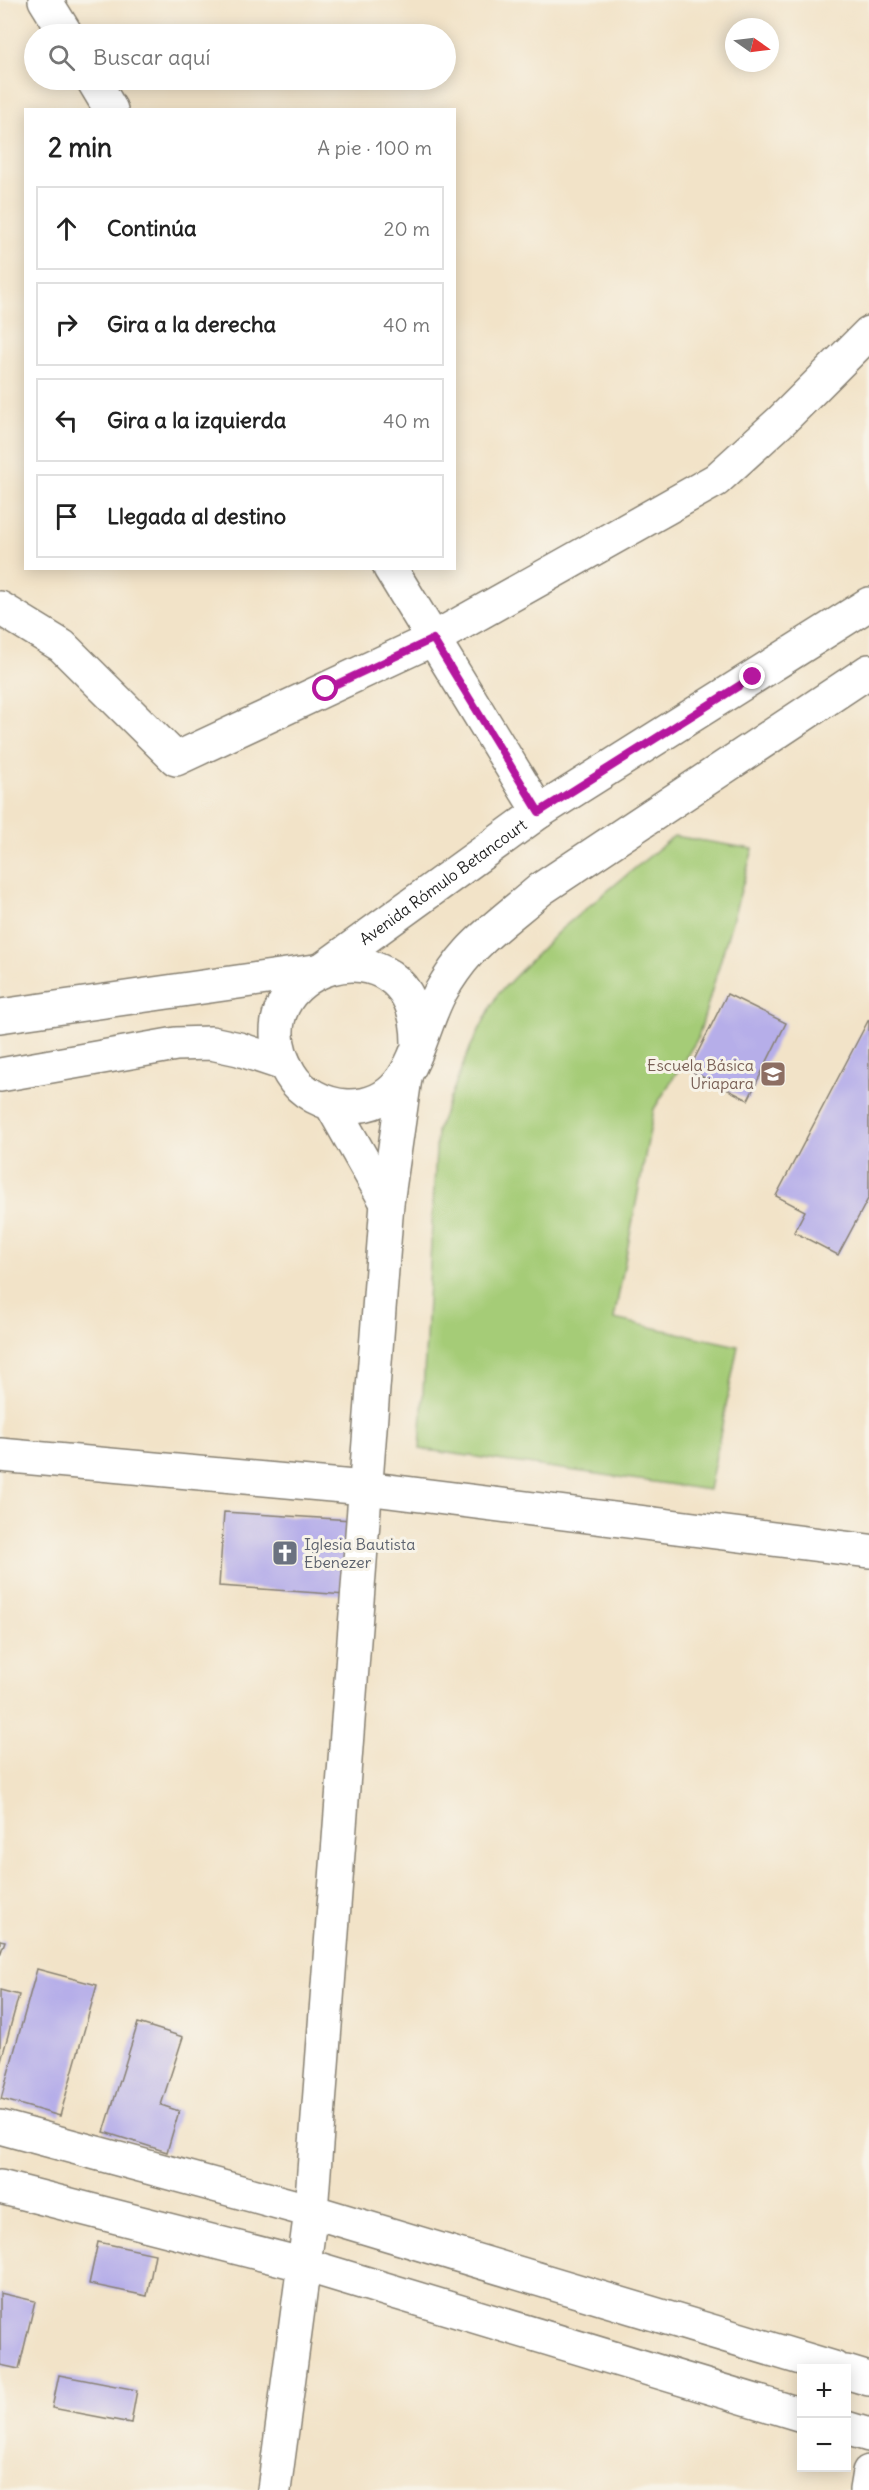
<!DOCTYPE html>
<html lang="es">
<meta charset="utf-8">
<style>
body{margin:0;font-family:Delius,sans-serif;background:#f6f6f6;color:#222}
.controls{position:absolute;right:18px;bottom:18px;display:grid;overflow:hidden;border-radius:0px;box-shadow:0 3px 15px #0003}
.controls button{width:54px;height:54px;display:grid;place-items:center;padding:0;border:0;border-bottom:2px solid #e0e0e0;background:#fff;color:#222;font:30px sans-serif}
.compass{position:absolute;left:725px;top:18px;width:54px;height:54px;border-radius:50%;background:#fff;box-shadow:0 3px 15px #0003;rotate:104deg}
.stop{position:absolute;width:18px;height:18px;margin:-14px;border:4px solid #b5179e;border-radius:50%;background:#fff}
.stop.end{background:#b5179e;border-color:#fff;box-shadow:0 2px 6px #0008}
.list{margin:0;padding:0;list-style:none}
h2{display:flex;justify-content:space-between;align-items:center;height:78px;margin:0;padding:0 24px;font-size:26px}
h2 small{font-size:20px;font-weight:400;color:#767676}
.list li{display:grid;grid-template-columns:39px 1fr auto;gap:18px;align-items:center;box-sizing:border-box;height:84px;margin:0 12px 12px;padding:0 12px;border:2px solid #e0e0e0;border-radius:0px}
.list b{display:block;font-size:22px;white-space:nowrap}
.list em{font-size:20px;font-style:normal;color:#767676}
.icon{flex:none;width:33px;height:33px;fill:none;stroke:currentColor;stroke-width:2;stroke-linecap:round;stroke-linejoin:round}
.map{position:relative;flex:none;width:869px;height:2490px;overflow:hidden}
.search{position:absolute;background:#fff;box-shadow:0 3px 15px #0003;left:24px;top:24px;width:432px;height:66px;display:flex;align-items:center;gap:15px;box-sizing:border-box;padding:0 21px;border-radius:33px;color:#767676;font-size:22px}
.panel{position:absolute;background:#fff;box-shadow:0 3px 15px #0003;left:24px;top:108px;width:432px;height:462px;border-radius:0px}
.map>svg:first-child{display:block}
.green{fill:#a5cc77;stroke:#60744a;stroke-width:1.5}
.building{fill:#b6aee9}
.lines{fill:none;stroke-linecap:round;stroke-linejoin:round}
.street-casing{stroke:#878072;stroke-width:36}
.primary-casing{stroke:#878072;stroke-width:36}
.street{stroke:#fff;stroke-width:33}
.primary{stroke:#fff;stroke-width:33}
.route{stroke:#b5179e;stroke-width:8}
.labels{text-anchor:middle;dominant-baseline:central;stroke-width:6;stroke-linejoin:round;paint-order:stroke}
.street-label{font-size:16px;fill:#1c1c1c;stroke:#f7f3e8}
.education-label{font-size:16px;fill:#785e54;stroke:#f7f3e8;text-anchor:end}
.worship-label{font-size:16px;fill:#5b616d;stroke:#f7f3e8;text-anchor:start}
</style>
<div class="map">
<svg width="869" height="2490" viewBox="0 0 869 2490">
<rect width="100%" height="100%" fill="#f7f3e8"/>
<filter id="ink" filterUnits="userSpaceOnUse"><feTurbulence type="fractalNoise" baseFrequency=".0167" numOctaves="2"/><feDisplacementMap in="SourceGraphic" scale="12" xChannelSelector="R" yChannelSelector="G"/><feConvolveMatrix kernelMatrix="1 2 1 2 8 2 1 2 1" color-interpolation-filters="sRGB"/></filter>
<filter id="wash" filterUnits="userSpaceOnUse"><feTurbulence type="fractalNoise" baseFrequency=".008" numOctaves="4" result="noise"/><feDisplacementMap in="SourceGraphic" scale="24" xChannelSelector="R" yChannelSelector="G"/><feGaussianBlur stdDeviation="1.35" result="paint"/><feColorMatrix in="noise" values="0 0 0 0 0 0 0 0 0 0 0 0 0 0 0 0 0 1.4 0 .05"/><feComposite in="paint" operator="in"/></filter>
<g filter="url(#wash)">
<rect width="100%" height="100%" fill="#f2e3c8"/>
<path class="green" d="M 674,836 L 753,849 L 698,1038 L 654,1109 L 614,1319 L 738,1346 L 709,1490 L 420,1449 L 437,1131 L 469,1050 L 497,995 L 560,930 Z"/>
<g id="blocks">
<g class="building">
<path d="M 727,994 L 786,1023 L 748,1100 L 689,1070 Z"/>
<path d="M 869,1019 L 869,1197 L 838,1255 L 794,1232 L 805,1211 L 776,1196 Z"/>
<path d="M 224,1512 L 352,1520 L 346,1595 L 219,1586 Z"/>
<path d="M 0,1940 L 5,1941 L 0,1955 Z"/>
<path d="M 37,1969 L 97,1985 L 60,2116 L 1,2099 Z"/>
<path d="M 0,1990 L 19,1995 L 1,2061 L 0,2061 Z"/>
<path d="M 138,2023 L 183,2037 L 161,2105 L 179,2111 L 167,2152 L 104,2132 Z"/>
<path d="M 98,2242 L 155,2254 L 147,2296 L 89,2284 Z"/>
<path d="M 0,2293 L 35,2301 L 19,2369 L 0,2365 Z"/>
<path d="M 59,2375 L 137,2390 L 131,2423 L 52,2408 Z"/>
</g>
</g>
</g>
<g filter="url(#ink)">
<use href="#blocks" fill-opacity="0" stroke="#878072" stroke-width="1.5"/>
<g class="lines">
<defs>
<g id="street">
<path d="M 45,0 L 66,34"/>
<path d="M 93,80 L 111,110"/>
<path d="M 390,568 L 539,812"/>
<path d="M 0,608 L 62,646 L 176,759 L 433,639 L 716,480 L 781,421 L 869,333"/>
<path d="M 0,1016 L 322,970"/>
<path d="M 0,1075 L 176,1044 L 211,1043 L 239,1049 L 284,1064"/>
<path d="M 331,1104 L 387,1203"/>
<path d="M 0,1455 L 365,1488 L 869,1551"/>
<path d="M 0,2127 L 311,2211 L 834,2368"/>
<path d="M 0,2187 L 305,2265 L 802,2415"/>
<path d="M 846,2372 L 869,2379"/>
<path d="M 846,2428 L 869,2435"/>
<path d="M 274,2490 L 311,2211 L 387,1203 L 405,1078"/>
<path d="M 866,2490 L 869,2472"/>
</g>
<g id="primary">
<path id="s1" d="M 324,968 L 539,812 L 869,604"/>
<path d="M 418,1044 C 419,907 226,969 290,1074 C 301,1093 325,1105 347,1106 C 414,1108 416,1037 440,993 C 448,979 459,963 469,952 C 490,929 518,909 541,889 L 869,671"/>
</g>
</defs>
<use href="#street" class="street-casing"/>
<use href="#primary" class="primary-casing"/>
<use href="#street" class="street"/>
<use href="#primary" class="primary"/>
</g>
</g>
<g class="lines" filter="url(#ink)">
<path class="route" d="M 326,689 L 433,639 L 539,812 L 753,677"/>
</g>
<defs>
<symbol id="school-square" viewBox="-11 -11 22 22"><rect x="-9" y="-9" width="18" height="18" rx="4" fill="#8d6e63" stroke="#f7f3e8"/><path d="M0-5L7-2L0 1L-7-2ZM-4 1L0 2.5L4 1V4Q0 6-4 4Z" fill="#fff"/></symbol>
<symbol id="church-square" viewBox="-11 -11 22 22"><rect x="-9" y="-9" width="18" height="18" rx="4" fill="#6b7280" stroke="#f7f3e8"/><path d="M-1.2-6h2.4v3.5h3.3v2.4h-3.3V6h-2.4V-.1h-3.3v-2.4h3.3Z" fill="#fff"/></symbol>
</defs>
<g fill-rule="evenodd">
<use href="#school-square" x="758" y="1059" width="30" height="30"/>
<use href="#church-square" x="270" y="1538" width="30" height="30"/>
</g>
<g class="labels">
<g class="street-label">
<text stroke="none"><textPath href="#s1" startOffset="147">Avenida Rómulo Betancourt</textPath></text>
</g>
<g class="education-label">
<text x="754" y="1065">Escuela Básica<tspan x="754" dy="18">Uriapara</tspan></text>
</g>
<g class="worship-label">
<text x="304" y="1544">Iglesia Bautista<tspan x="304" dy="18">Ebenezer</tspan></text>
</g>
</g>
</svg>
<div class="controls">
<button>+</button>
<button>−</button>
</div>
<svg class="compass" viewBox="-18 -18 36 36"><path d="M0-13l5 13h-10z" fill="#e53935"/><path d="M0 13l5-13h-10z" fill="#767676"/></svg>
<div class="stop" style="left:326px;top:689px"></div>
<div class="stop end" style="left:753px;top:677px"></div>
<div class="search"><svg class="icon" aria-label="search" viewBox="0 0 24 24"><circle cx="10" cy="10" r="6"/><path d="M15 15l6 6"/></svg>Buscar aquí</div>
<section class="panel">
<h2>2 min<small>A pie · 100 m</small></h2>
<ul class="list">
<li><svg class="icon" aria-label="ahead" viewBox="0 0 24 24"><path d="M12 20V5M6 11l6-6 6 6"/></svg><div><b>Continúa</b></div><em>20 m</em></li>
<li><svg class="icon" aria-label="right" viewBox="0 0 24 24"><path d="M7 20v-9h11M14 6l5 5-5 5"/></svg><div><b>Gira a la derecha</b></div><em>40 m</em></li>
<li><svg class="icon" aria-label="left" viewBox="0 0 24 24"><path d="M17 20v-9H6M10 6l-5 5 5 5"/></svg><div><b>Gira a la izquierda</b></div><em>40 m</em></li>
<li><svg class="icon" aria-label="arrive" viewBox="0 0 24 24"><path d="M6 21V4h12l-3 4 3 4H6"/></svg><div><b>Llegada al destino</b></div></li>
</ul>
</section>
</div>
